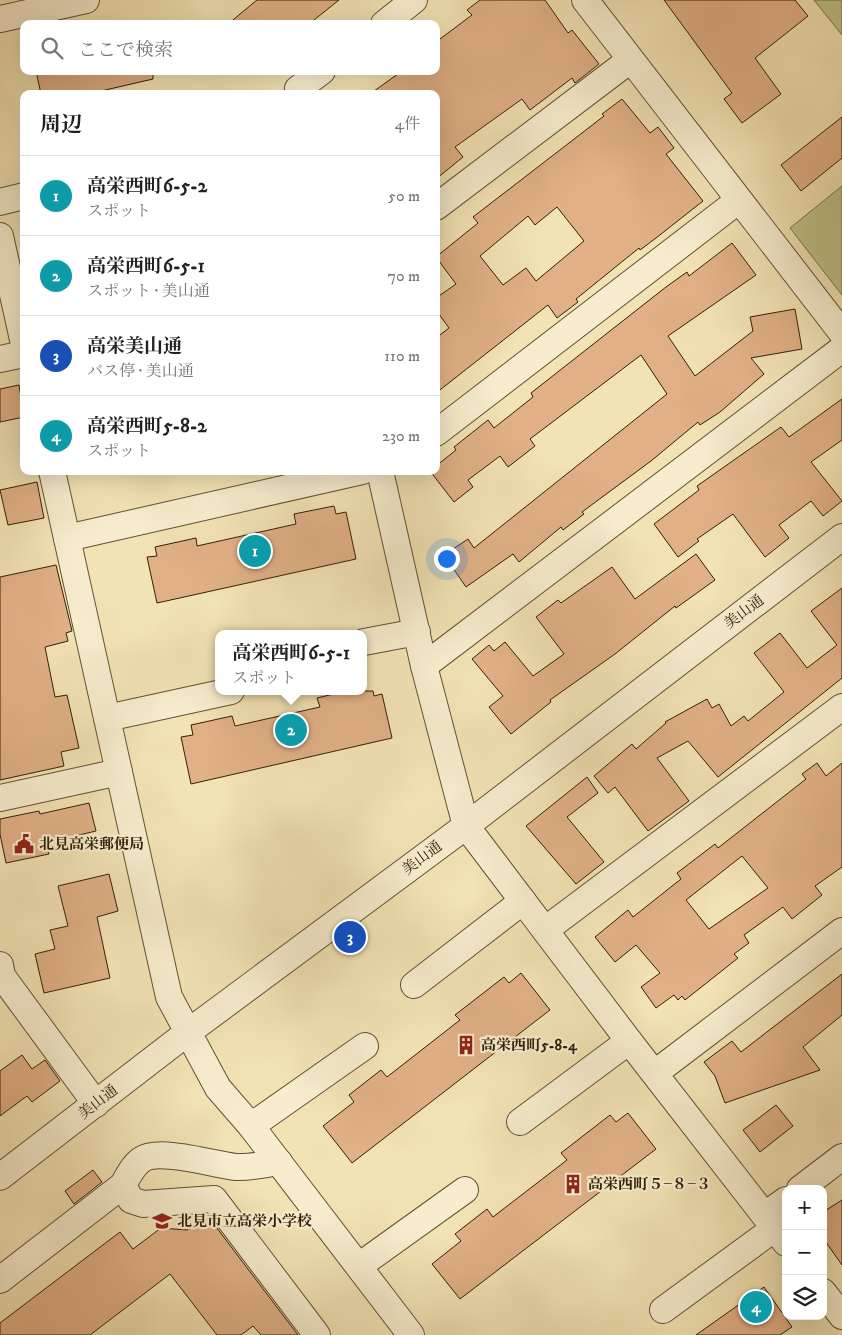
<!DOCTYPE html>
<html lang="ja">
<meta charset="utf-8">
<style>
body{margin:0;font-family:"IM FELL DW Pica","Noto Serif JP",serif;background:#f2f2f2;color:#202124}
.controls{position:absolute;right:15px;bottom:15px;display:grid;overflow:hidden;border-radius:10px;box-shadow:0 5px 20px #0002}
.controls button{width:45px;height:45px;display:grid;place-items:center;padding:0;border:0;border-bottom:1px solid #e0e0e0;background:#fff;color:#202124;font:25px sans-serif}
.you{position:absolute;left:446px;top:558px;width:18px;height:18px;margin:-12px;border:4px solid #fff;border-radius:50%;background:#1a73e8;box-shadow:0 0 0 8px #1a73e833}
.badge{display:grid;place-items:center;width:32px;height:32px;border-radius:50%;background:#b45309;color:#fff;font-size:16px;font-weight:700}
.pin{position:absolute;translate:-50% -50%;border:2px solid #fff;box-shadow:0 1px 5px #0006}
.popup{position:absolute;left:215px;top:630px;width:152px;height:65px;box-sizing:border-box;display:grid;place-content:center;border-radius:10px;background:#fff;filter:drop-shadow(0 1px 4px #0005);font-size:16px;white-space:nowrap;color:#757577}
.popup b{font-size:19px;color:#202124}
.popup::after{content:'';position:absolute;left:50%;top:100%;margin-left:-10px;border:10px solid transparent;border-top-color:#fff}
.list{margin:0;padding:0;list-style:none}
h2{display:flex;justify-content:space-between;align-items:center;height:65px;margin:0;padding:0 20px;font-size:21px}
h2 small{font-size:16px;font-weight:400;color:#757577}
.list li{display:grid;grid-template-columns:32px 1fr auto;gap:15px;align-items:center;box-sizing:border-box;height:80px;padding:0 20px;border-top:1px solid #e0e0e0}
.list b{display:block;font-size:19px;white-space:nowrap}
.list p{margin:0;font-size:16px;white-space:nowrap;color:#757577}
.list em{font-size:16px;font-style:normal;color:#757577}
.icon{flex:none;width:28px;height:28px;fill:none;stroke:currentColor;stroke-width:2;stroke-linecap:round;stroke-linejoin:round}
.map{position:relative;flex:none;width:842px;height:1335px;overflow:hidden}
.search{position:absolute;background:#fff;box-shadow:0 5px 20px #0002;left:20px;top:20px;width:420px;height:55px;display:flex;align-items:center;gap:12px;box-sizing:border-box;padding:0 18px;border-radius:10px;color:#757577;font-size:19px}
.panel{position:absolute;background:#fff;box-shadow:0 5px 20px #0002;left:20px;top:90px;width:420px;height:385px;border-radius:10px}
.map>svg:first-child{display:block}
.green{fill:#c0c289;stroke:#787149}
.building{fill:#e1b086;stroke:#312009;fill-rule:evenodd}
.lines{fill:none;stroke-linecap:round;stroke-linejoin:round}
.minor-casing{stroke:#615134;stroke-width:28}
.minor{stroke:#f7edce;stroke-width:26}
.labels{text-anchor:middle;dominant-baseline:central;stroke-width:4.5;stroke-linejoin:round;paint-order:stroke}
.street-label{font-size:15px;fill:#312009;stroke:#f7edce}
.poi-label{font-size:15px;font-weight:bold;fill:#312009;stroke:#f7edce;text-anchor:start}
</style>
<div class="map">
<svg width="842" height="1335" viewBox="0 0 842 1335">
<rect width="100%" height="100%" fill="#f2e3b4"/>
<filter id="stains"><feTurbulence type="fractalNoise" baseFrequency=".004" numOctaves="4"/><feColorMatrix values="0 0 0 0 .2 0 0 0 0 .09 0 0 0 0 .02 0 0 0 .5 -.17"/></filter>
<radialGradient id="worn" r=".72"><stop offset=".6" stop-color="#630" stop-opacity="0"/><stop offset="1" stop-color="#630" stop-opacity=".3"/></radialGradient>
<g class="green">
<path d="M 814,0 L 842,0 L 842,35 Z"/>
<path d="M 842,186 L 842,295 L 790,228 Z"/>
</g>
<g class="building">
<path d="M 257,0 L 339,0 L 309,24 L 228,24 Z"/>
<path d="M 480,0 L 545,0 L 568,33 L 572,30 L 599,64 L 575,83 L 572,78 L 530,110 L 522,99 L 455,147 L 463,157 L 436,179 L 436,94 L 370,94 L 402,71 L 436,71 L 436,42 L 472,15 L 467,10 Z"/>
<path d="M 664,0 L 795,0 L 808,16 L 755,58 L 781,94 L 742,123 L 724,99 L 732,93 Z"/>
<path d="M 36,71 L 153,71 L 153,79 L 88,94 L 41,94 Z"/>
<path d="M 622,99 L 650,133 L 658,127 L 674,148 L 666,154 L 703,201 L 656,238 L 640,250 L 639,248 L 576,299 L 578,302 L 557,318 L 548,305 L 436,393 L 436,338 L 449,328 L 436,310 L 436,298 L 456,284 L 436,257 L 478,223 L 473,217 L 604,116 L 602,114 ZM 557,207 L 584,241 L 536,281 L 526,268 L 503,285 L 480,256 L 528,216 L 535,225 Z"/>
<path d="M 842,117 L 842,158 L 801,191 L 781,165 Z"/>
<path d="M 732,243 L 756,275 L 668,336 L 695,376 L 753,331 L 750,317 L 795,309 L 802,349 L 751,358 L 764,374 L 720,412 L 700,425 L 698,422 L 651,461 L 582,512 L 584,514 L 563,530 L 561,527 L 519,562 L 513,554 L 466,587 L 444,555 L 468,539 L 474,548 L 667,394 L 641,355 L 530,439 L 535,446 L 508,467 L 500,456 L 468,480 L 473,487 L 454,502 L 430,471 L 436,471 L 436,466 L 456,450 L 454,447 L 488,420 L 494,428 L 533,397 L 531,393 L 666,287 L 687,272 L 689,276 Z"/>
<path d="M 19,385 L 24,417 L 0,422 L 0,389 Z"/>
<path d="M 842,399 L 842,440 L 811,462 L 842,501 L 823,516 L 811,501 L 779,525 L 789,538 L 765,557 L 733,514 L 697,539 L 699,541 L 678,557 L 654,524 L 699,490 L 697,486 L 781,427 L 789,437 Z"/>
<path d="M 37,482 L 44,518 L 8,525 L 0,490 Z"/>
<path d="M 334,506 L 336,514 L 346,512 L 356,559 L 157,603 L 147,557 L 157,556 L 155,547 L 196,538 L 197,546 L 296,524 L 294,514 Z"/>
<path d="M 696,554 L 715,580 L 676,608 L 675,606 L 615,654 L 550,700 L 551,702 L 511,734 L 489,707 L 503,696 L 472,659 L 489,645 L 494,651 L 505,642 L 533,676 L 564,654 L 536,617 L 558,600 L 561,603 L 612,567 L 635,599 Z"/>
<path d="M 56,565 L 72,631 L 66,633 L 68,641 L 45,647 L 55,697 L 67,695 L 79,748 L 61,752 L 64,766 L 0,780 L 0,577 Z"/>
<path d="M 842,588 L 842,678 L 718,777 L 688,741 L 657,758 L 689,801 L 648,831 L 615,787 L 608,793 L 594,776 L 632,744 L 636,749 L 666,723 L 665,722 L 707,699 L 712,708 L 719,704 L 731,726 L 744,716 L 748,721 L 784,692 L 754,653 L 780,633 L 807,668 L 837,645 L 811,611 Z"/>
<path d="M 346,691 L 373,691 L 374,696 L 382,694 L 392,738 L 191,784 L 181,737 L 193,735 L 191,725 L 232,716 L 235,726 L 320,707 L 317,698 Z"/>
<path d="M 817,763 L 826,776 L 842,763 L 842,867 L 815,886 L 822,895 L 792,919 L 783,907 L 744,935 L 749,943 L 734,954 L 738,958 L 685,1000 L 682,996 L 678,1000 L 674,995 L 656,1008 L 641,987 L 660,973 L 636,945 L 615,962 L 595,937 L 628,910 L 633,917 L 681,879 L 677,873 L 715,844 L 718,848 L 806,779 L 802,774 ZM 742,856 L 768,888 L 709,929 L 686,900 Z"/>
<path d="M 587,777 L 598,793 L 567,817 L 604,862 L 576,884 L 526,826 Z"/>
<path d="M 89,803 L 96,831 L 46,843 L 49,854 L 6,863 L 0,834 L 0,819 L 39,811 L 40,814 Z"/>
<path d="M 109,874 L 118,911 L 97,917 L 110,978 L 44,993 L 35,954 L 55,949 L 50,930 L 68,926 L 58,886 Z"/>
<path d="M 521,973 L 550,1010 L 352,1163 L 323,1126 L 354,1102 L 349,1095 L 381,1070 L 387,1077 L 460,1020 L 455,1015 L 504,977 L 509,983 Z"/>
<path d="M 842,974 L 842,1015 L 803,1047 L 820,1070 L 725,1103 L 715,1076 L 704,1062 L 732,1041 L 741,1052 Z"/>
<path d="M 22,1055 L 32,1069 L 45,1060 L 60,1081 L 32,1102 L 27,1096 L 0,1116 L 0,1071 Z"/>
<path d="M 776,1105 L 793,1126 L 760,1152 L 743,1130 Z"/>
<path d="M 628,1113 L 656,1149 L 460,1299 L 432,1264 L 461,1241 L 455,1234 L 487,1209 L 493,1217 L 567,1160 L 561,1153 L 610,1115 L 616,1122 Z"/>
<path d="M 93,1170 L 102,1182 L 74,1204 L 65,1191 Z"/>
<path d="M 842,1200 L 842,1265 L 823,1238 L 823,1212 Z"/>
<path d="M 207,1215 L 298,1335 L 261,1335 L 253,1326 L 241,1335 L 217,1335 L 170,1274 L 90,1335 L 0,1335 L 0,1323 L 120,1232 L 133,1249 L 161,1228 L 187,1230 Z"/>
<path d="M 764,1287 L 792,1327 L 780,1335 L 696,1335 Z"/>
</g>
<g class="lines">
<defs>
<g id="minor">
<path d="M 585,0 L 842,333"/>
<path d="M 0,19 L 86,0"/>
<path d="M 384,24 L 414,0"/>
<path d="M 299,94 L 298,89 L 322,71"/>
<path d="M 0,202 L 24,196"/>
<path d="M 436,207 L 630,60"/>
<path d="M 0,236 L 24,344"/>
<path d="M 0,359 L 24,354"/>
<path d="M 436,433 L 739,200"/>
<path d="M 52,471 L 169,997 L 218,1088 L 251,1126 L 411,1335"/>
<path d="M 380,471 L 424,666 L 466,826 L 629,1041 L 786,1243"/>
<path d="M 67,538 L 362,471"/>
<path d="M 364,642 L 417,632"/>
<path d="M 424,666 L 842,349"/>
<path d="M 107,718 L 231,691"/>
<path d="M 0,798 L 119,772"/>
<path d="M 545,930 L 842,707"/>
<path d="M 0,965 L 2,976 L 96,1104"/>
<path d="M 414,985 L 523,901"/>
<path d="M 655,1073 L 842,931"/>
<path d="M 520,1122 L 629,1041"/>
<path d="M 251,1126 L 365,1046"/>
<path d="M 0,1177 L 187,1033 L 466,826 L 842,537"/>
<path d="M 123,1185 L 131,1200 L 143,1204 L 214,1199 L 317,1335"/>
<path d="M 800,1189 L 842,1157"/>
<path d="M 765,1215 L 786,1200"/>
<path d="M 359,1266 L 465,1190"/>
<path d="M 0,1280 L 123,1185 C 128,1176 133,1166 141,1160 C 159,1147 215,1165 236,1167 C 250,1168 265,1164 279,1162"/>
<path d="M 823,1292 L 842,1316"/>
<path d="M 663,1310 L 775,1228"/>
</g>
</defs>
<use href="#minor" class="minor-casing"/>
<use href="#minor" class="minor"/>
</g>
<defs>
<symbol id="civic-bare" viewBox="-9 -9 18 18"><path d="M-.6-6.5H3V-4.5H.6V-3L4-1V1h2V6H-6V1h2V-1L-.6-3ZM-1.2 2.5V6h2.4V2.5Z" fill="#8f2418" stroke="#f7edce" stroke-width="2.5" paint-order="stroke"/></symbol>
<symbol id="building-bare" viewBox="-9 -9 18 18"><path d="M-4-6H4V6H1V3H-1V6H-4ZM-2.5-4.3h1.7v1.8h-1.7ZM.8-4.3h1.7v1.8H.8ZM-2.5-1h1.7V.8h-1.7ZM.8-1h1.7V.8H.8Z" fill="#8f2418" stroke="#f7edce" stroke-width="2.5" paint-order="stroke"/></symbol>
<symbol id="school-bare" viewBox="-9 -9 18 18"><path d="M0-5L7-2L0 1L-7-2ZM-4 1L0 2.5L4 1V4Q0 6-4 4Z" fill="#8f2418" stroke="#f7edce" stroke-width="2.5" paint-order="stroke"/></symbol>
</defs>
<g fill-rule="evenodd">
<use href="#civic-bare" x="10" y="830" width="28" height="28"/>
<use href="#building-bare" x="452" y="1031" width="28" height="28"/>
<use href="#building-bare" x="559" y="1170" width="28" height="28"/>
<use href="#school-bare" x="148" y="1207" width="28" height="28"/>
</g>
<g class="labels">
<g class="street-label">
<text transform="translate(744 612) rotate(-37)">美山通</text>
<text transform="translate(422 858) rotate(-37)">美山通</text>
<text transform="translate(98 1102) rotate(-38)">美山通</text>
</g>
<g class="poi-label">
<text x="39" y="844">北見高栄郵便局</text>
<text x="481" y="1045">高栄西町5-8-4</text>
<text x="588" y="1184">高栄西町５−８−３</text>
<text x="177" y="1221">北見市立高栄小学校</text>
</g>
</g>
<rect width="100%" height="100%" filter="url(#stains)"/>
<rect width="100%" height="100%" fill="url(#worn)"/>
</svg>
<div class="controls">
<button>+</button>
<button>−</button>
<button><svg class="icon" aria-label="layers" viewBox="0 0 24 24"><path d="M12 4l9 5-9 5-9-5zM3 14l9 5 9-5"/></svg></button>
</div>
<div class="you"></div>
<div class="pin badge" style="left:255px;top:551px;background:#0f9aa8">1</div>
<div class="pin badge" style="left:291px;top:730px;background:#0f9aa8">2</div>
<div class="popup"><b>高栄西町6-5-1</b>スポット</div>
<div class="pin badge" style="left:350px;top:937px;background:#1a4fb4">3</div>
<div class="pin badge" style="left:756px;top:1307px;background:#0f9aa8">4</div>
<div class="search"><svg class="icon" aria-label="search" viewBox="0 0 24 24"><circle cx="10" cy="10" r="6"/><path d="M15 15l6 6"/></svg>ここで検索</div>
<section class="panel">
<h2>周辺<small>4件</small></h2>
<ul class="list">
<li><span class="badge" style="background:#0f9aa8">1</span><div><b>高栄西町6-5-2</b><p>スポット</p></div><em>50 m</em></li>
<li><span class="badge" style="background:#0f9aa8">2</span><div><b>高栄西町6-5-1</b><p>スポット · 美山通</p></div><em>70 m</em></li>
<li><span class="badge" style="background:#1a4fb4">3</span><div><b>高栄美山通</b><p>バス停 · 美山通</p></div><em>110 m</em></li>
<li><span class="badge" style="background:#0f9aa8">4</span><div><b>高栄西町5-8-2</b><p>スポット</p></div><em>230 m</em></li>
</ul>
</section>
</div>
